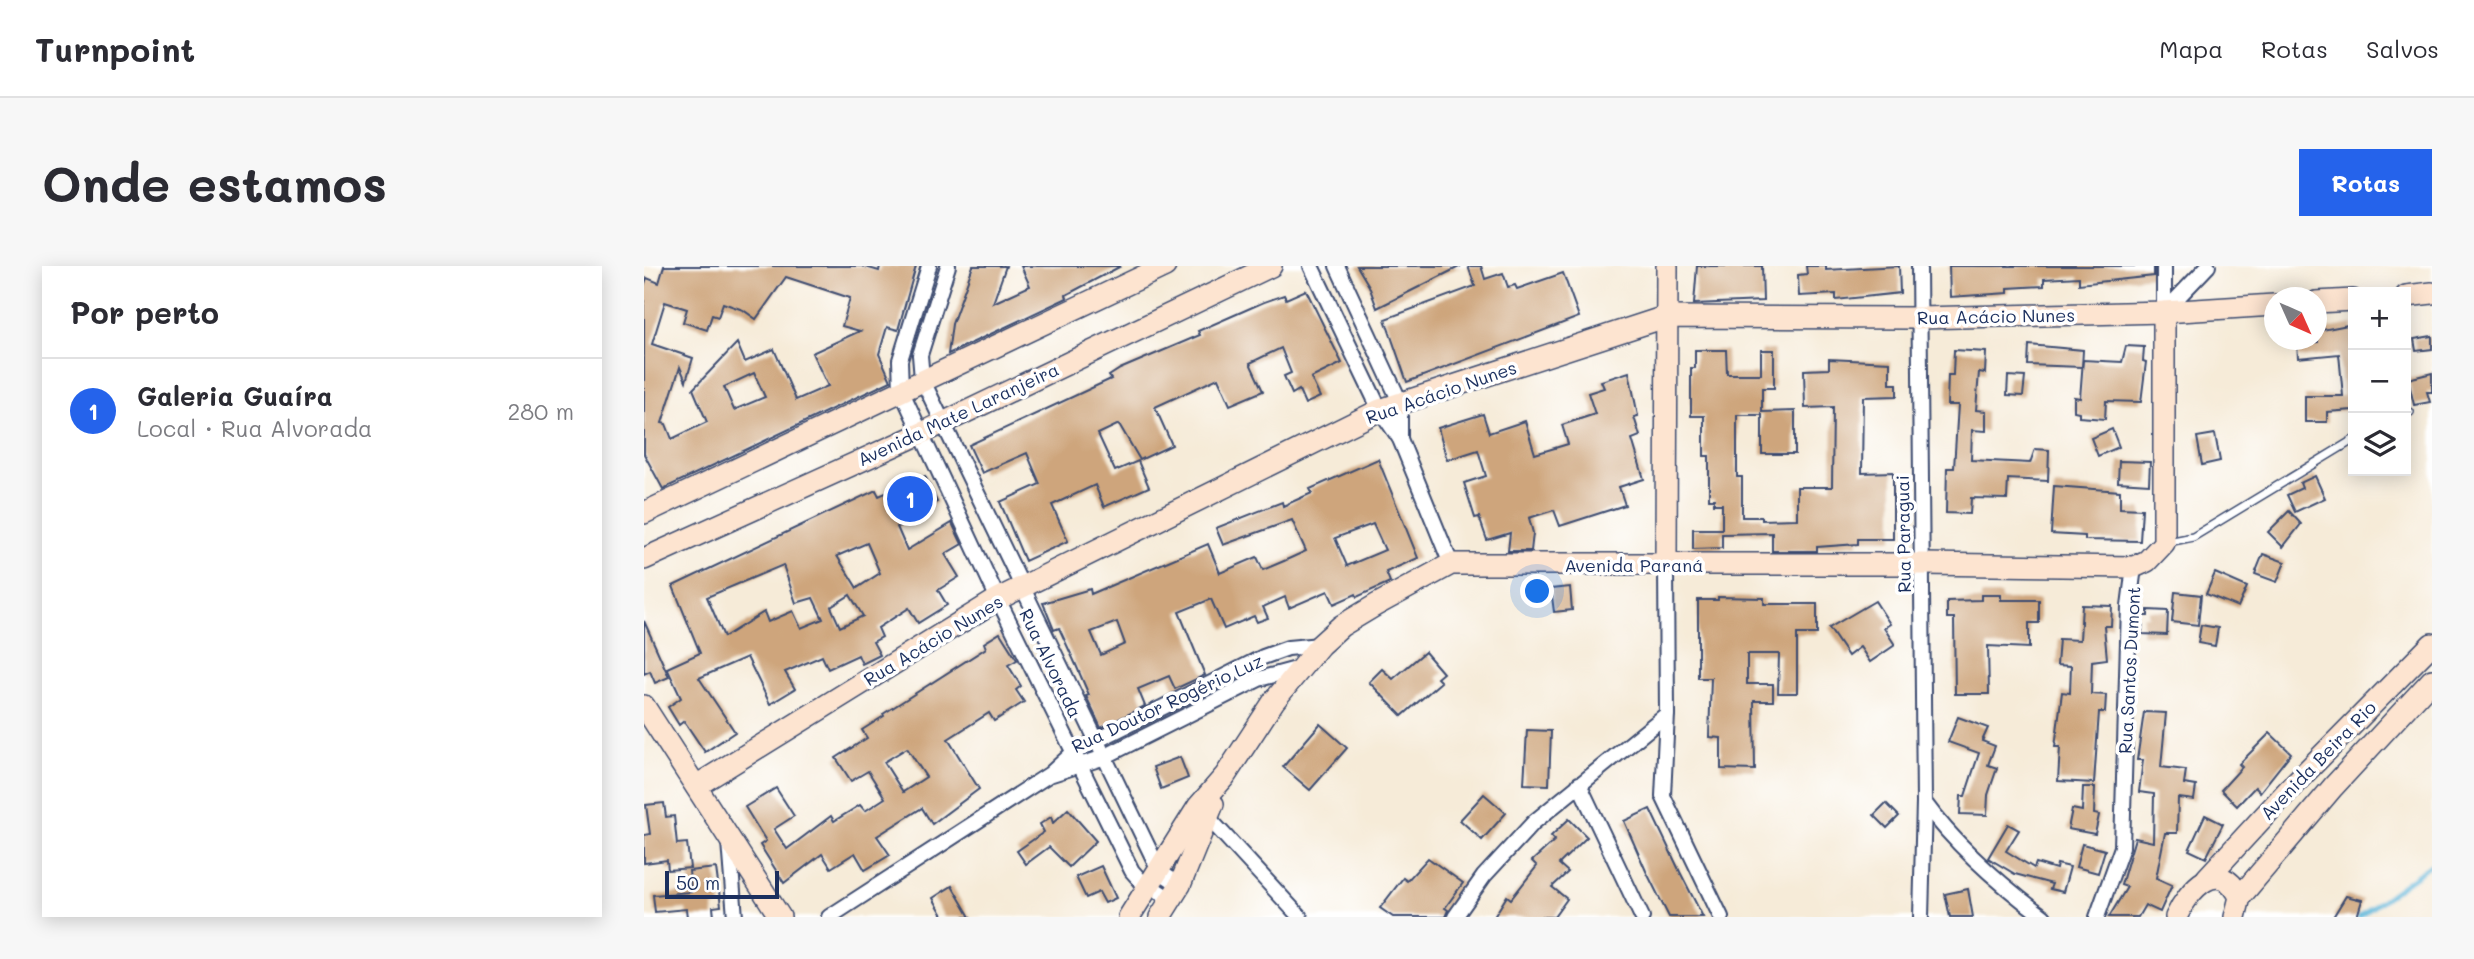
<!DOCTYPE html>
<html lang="pt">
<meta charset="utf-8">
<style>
body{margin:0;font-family:Mali,sans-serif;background:#f7f7f7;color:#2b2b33}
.controls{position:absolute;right:21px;top:21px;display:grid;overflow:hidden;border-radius:0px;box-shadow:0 4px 18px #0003}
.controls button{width:63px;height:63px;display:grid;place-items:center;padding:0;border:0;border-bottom:2px solid #e1e1e2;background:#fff;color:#2b2b33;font:35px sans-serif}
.compass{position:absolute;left:1620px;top:21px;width:63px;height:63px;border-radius:50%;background:#fff;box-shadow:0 4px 18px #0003;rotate:135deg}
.scale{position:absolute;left:21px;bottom:18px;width:114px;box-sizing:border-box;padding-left:7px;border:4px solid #1b2f5e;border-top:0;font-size:19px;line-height:24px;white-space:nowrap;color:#1b2f5e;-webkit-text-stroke:5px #fff;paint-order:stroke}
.you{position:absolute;left:894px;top:326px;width:24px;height:24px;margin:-18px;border:5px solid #fff;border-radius:50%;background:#1a73e8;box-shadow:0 0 0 10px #1a73e833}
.badge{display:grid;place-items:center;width:46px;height:46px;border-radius:50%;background:#2563eb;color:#fff;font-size:23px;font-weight:700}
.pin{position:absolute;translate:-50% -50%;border:4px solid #fff;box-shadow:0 2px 7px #0006}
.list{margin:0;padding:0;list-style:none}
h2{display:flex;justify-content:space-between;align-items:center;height:91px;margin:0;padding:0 28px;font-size:30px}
h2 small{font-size:23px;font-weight:400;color:#7c7c81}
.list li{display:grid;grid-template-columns:46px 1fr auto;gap:21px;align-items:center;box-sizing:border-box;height:105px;padding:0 28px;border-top:2px solid #e1e1e2}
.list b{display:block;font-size:26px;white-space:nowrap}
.list p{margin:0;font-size:23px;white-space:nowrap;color:#7c7c81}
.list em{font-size:23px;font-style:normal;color:#7c7c81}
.icon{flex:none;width:38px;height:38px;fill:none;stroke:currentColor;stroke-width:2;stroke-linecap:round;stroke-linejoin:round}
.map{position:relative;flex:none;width:1788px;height:651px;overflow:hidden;border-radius:0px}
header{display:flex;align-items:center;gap:42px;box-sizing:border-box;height:98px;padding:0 35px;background:#fff;border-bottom:2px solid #e1e1e2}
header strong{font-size:33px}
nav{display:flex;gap:38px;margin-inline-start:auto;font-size:24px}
.intro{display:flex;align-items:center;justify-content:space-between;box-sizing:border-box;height:168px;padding:0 42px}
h1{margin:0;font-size:49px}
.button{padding:18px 32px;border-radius:0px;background:#2563eb;color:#fff;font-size:24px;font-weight:700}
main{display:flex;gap:42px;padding:0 42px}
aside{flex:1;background:#fff;border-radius:0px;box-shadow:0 4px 18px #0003}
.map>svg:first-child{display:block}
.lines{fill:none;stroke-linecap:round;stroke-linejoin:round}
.stream{stroke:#5bb6d9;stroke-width:4.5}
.building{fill:#cea57c;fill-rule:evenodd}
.lane-casing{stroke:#3c4b70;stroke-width:10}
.street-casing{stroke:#3c4b70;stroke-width:18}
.secondary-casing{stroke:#3c4b70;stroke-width:24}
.lane{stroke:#fff;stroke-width:7}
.street{stroke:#fff;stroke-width:14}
.secondary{stroke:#fde4d0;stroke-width:21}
.labels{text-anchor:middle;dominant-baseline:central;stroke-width:7;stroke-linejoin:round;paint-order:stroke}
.street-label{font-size:18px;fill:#1b2f5e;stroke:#fff}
</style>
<header>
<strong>Turnpoint</strong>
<nav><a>Mapa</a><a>Rotas</a><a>Salvos</a></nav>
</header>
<div class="intro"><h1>Onde estamos</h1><a class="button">Rotas</a></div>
<main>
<aside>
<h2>Por perto<small></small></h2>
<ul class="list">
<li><span class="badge">1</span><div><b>Galeria Guaíra</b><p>Local · Rua Alvorada</p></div><em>280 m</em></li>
</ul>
</aside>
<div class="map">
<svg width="1788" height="651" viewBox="0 0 1788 651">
<rect width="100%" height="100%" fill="#fff"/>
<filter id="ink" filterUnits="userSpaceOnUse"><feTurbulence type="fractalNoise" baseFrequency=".0143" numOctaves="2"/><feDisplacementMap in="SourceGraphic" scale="14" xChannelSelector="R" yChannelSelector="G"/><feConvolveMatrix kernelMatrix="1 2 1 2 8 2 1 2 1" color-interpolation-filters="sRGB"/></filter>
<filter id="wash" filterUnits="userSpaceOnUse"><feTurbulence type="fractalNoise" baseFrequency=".00686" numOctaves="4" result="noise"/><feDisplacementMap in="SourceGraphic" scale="28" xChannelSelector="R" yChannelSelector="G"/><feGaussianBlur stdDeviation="1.57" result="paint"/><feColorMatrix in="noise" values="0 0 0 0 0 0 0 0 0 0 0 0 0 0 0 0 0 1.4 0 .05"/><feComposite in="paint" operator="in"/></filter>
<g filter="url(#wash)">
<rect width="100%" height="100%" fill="#f6ebd8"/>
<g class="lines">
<path class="stream" d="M 1715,651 L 1788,598"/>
</g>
<g id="blocks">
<g class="building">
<path d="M 20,0 L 218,0 L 235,5 L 236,0 L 272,0 L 254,64 L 243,61 L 235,88 L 247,115 L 19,223 L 0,188 L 0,20 L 3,12 L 15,17 ZM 142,11 L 206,32 L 198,60 L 216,65 L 168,87 L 184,120 L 152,134 L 130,83 L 101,96 L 93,77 L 49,123 L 63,156 L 28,173 L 22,158 L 18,157 L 36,101 L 42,115 L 49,92 L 8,78 L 21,36 L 43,43 L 39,56 L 63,64 L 68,49 L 74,51 L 79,37 L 99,44 L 112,53 ZM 110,107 L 121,131 L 90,144 L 80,121 Z"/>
<path d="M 329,0 L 362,0 L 349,37 L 386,20 L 377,0 L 477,0 L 422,29 L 423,32 L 304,88 L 308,58 Z"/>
<path d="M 713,0 L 817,0 L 733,42 L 725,20 Z"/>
<path d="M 824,0 L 837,0 L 841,13 L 859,7 L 864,21 L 871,19 L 873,23 L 919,7 L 935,51 L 763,116 L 741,53 L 831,20 Z"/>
<path d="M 1053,0 L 1118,0 L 1119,35 L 1050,38 Z"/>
<path d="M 1162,0 L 1182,0 L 1182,4 L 1255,0 L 1256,27 L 1192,34 L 1192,28 L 1155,30 L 1154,9 L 1163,8 Z"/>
<path d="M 1305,0 L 1510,0 L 1510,10 L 1435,18 L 1435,11 L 1400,13 L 1400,20 L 1364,22 L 1364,27 L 1306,31 Z"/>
<path d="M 662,24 L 698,97 L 667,112 L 676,131 L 661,138 L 655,124 L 648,128 L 640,110 L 647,107 L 637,82 L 606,97 L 619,125 L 586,139 L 574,112 L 511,141 L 528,179 L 496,194 L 475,158 L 454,168 L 471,205 L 494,195 L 505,221 L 460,241 L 451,219 L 408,239 L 424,275 L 381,295 L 356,236 L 396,218 L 383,187 L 338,207 L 325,179 L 467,113 L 465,110 L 476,103 L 556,69 L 554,65 L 620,36 L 640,29 L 642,33 Z"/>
<path d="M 1709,58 L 1709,144 L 1683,146 L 1683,156 L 1661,156 L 1661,130 L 1699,130 L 1695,88 L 1654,92 L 1653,77 L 1674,76 L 1673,65 Z"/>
<path d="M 1788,70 L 1788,83 L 1772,85 L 1770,73 Z"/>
<path d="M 1385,79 L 1439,84 L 1438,101 L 1384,99 Z"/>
<path d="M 1482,80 L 1500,81 L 1499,95 L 1502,96 L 1497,136 L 1462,135 L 1461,153 L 1435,151 L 1435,146 L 1430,145 L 1430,131 L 1436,132 L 1439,94 L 1478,96 Z"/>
<path d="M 1051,84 L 1082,84 L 1083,108 L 1117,108 L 1117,84 L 1130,84 L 1130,122 L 1118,122 L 1118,146 L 1151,145 L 1151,188 L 1118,188 L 1118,149 L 1093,149 L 1093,211 L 1098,211 L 1098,251 L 1118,251 L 1118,254 L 1153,253 L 1153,221 L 1188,221 L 1189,141 L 1161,142 L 1160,104 L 1185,103 L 1185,93 L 1246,96 L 1246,118 L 1253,118 L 1253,130 L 1219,131 L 1218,207 L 1249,206 L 1249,273 L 1214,273 L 1214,278 L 1173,281 L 1173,285 L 1128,285 L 1128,267 L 1078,268 L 1078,282 L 1049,283 L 1049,263 L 1078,263 L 1078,238 L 1070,238 L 1070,233 L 1065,233 L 1065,190 L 1060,190 L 1060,150 L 1047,150 L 1047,102 L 1051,102 Z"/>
<path d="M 1310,84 L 1342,86 L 1341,107 L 1335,106 L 1332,144 L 1342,145 L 1342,165 L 1328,164 L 1327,194 L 1386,197 L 1391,183 L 1405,184 L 1404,215 L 1364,213 L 1363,233 L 1327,232 L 1326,248 L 1302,247 L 1303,202 L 1310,202 L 1314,139 L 1303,139 L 1304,109 L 1309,109 Z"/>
<path d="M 985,106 L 994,150 L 990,151 L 996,170 L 988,173 L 1000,213 L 975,221 L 981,239 L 916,260 L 910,244 L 885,252 L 889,267 L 887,285 L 864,285 L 866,267 L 843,274 L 835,251 L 831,252 L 820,217 L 842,210 L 834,184 L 803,194 L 794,162 L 839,148 L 845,167 L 881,155 L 891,188 L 924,178 L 918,159 L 951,148 L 944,127 L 960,122 L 957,115 Z"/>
<path d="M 1788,107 L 1788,126 L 1783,126 L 1786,136 L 1770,139 L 1764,113 Z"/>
<path d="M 1364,110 L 1381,111 L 1379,130 L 1363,129 Z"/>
<path d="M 1468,163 L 1475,181 L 1454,190 L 1447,172 Z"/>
<path d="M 1571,168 L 1576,195 L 1558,199 L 1553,171 Z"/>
<path d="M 734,193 L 774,292 L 742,306 L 746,316 L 713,331 L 712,328 L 690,338 L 684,325 L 645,342 L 641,331 L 619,341 L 624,352 L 613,356 L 610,350 L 580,363 L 567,333 L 535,346 L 561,409 L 531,423 L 525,410 L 494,423 L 501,440 L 457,462 L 442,430 L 445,429 L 432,399 L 415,362 L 410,364 L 399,337 L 446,323 L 447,328 L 564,278 L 576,307 L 613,291 L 619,304 L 640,295 L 662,285 L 648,254 L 579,279 L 572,262 L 638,236 L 639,240 L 668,227 L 666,223 ZM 729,258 L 741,284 L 703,300 L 691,272 ZM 473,356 L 481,378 L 457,389 L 447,366 Z"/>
<path d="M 1475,195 L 1506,196 L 1505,218 L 1474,216 Z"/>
<path d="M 281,210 L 293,236 L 271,246 L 274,252 L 253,261 L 263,284 L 308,257 L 318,278 L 301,288 L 315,311 L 294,324 L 303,339 L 274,357 L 265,342 L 234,362 L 238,371 L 229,376 L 236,389 L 218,398 L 214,389 L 184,403 L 178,390 L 141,406 L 151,423 L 126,438 L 103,391 L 55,412 L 91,466 L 61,486 L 40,455 L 35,459 L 24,441 L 37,432 L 23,402 L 56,387 L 29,320 L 232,224 L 235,230 ZM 223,277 L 236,307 L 213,322 L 193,290 ZM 139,299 L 152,337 L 169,332 L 179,353 L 157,362 L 149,345 L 124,356 L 120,346 L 80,371 L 63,331 ZM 206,329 L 219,350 L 196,361 L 187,341 Z"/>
<path d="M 1671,210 L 1681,232 L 1651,246 L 1643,229 L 1658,222 L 1656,217 Z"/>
<path d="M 1410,220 L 1476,225 L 1476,242 L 1498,243 L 1496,275 L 1441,274 L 1441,270 L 1407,268 Z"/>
<path d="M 1645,245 L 1657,258 L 1639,281 L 1624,266 Z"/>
<path d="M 1619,288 L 1641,296 L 1633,316 L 1611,308 Z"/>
<path d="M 1571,307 L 1603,321 L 1594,341 L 1562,328 Z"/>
<path d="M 926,321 L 928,344 L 910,346 L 907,323 Z"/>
<path d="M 1531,326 L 1557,329 L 1554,359 L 1528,356 Z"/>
<path d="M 1337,329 L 1357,329 L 1357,334 L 1395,334 L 1395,357 L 1385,357 L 1385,382 L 1344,380 L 1345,428 L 1311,428 L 1310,352 L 1303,352 L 1303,335 L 1337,334 Z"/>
<path d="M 1074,331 L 1120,332 L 1120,338 L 1173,338 L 1173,368 L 1153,368 L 1153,427 L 1134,427 L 1135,388 L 1103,388 L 1103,418 L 1129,418 L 1129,435 L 1110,435 L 1111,504 L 1077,503 L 1077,472 L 1065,471 L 1067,412 L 1054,412 L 1054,334 L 1074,334 Z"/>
<path d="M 1231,335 L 1246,358 L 1240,362 L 1251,379 L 1226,396 L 1216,381 L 1204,390 L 1185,362 Z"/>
<path d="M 1438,339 L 1468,340 L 1467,360 L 1460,360 L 1463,393 L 1448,395 L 1447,428 L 1462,429 L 1461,446 L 1455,446 L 1450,517 L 1414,515 L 1416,481 L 1411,481 L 1418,426 L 1426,427 L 1427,400 L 1413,399 L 1415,373 L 1436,374 Z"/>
<path d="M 1504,344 L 1524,345 L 1523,369 L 1498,368 L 1499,350 L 1504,350 Z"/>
<path d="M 0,355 L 25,411 L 11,417 L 6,405 L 0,408 Z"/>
<path d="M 1557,359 L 1574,362 L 1571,380 L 1554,377 Z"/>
<path d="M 356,367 L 373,394 L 364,399 L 377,420 L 372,424 L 380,436 L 350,455 L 345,447 L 304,473 L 335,523 L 288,558 L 278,542 L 233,570 L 246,589 L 221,604 L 211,587 L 187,602 L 178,588 L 140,617 L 116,579 L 122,575 L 101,541 L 132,522 L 150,550 L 130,563 L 143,583 L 187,550 L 190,555 L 216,539 L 221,545 L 241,532 L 224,505 L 207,515 L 192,492 L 223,472 L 218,464 L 240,450 L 239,448 L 342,382 L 340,377 ZM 263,482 L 282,511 L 259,526 L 240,496 Z"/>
<path d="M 781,386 L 799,407 L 793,412 L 797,416 L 758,450 L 725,416 L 738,403 L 749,413 Z"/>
<path d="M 1500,446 L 1522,447 L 1517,501 L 1542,504 L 1540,518 L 1552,520 L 1550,534 L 1534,532 L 1533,567 L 1521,567 L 1512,612 L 1528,619 L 1516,646 L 1501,639 L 1494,651 L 1465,651 L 1483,621 L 1477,619 L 1491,572 L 1509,576 L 1510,528 L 1495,526 L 1499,494 L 1493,494 Z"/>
<path d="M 1314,451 L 1344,462 L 1338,475 L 1351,480 L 1344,499 L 1353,502 L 1344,529 L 1343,549 L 1316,548 L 1317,530 L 1321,530 L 1335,487 L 1304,476 Z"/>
<path d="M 676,458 L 703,482 L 666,524 L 639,501 Z"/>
<path d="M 883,464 L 907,465 L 905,519 L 880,518 Z"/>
<path d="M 1626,467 L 1647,487 L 1616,526 L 1611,521 L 1593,540 L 1577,524 L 1598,501 L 1595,498 Z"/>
<path d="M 536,491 L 544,512 L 517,523 L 509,501 Z"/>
<path d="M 1439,521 L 1451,521 L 1450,548 L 1455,549 L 1451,568 L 1424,563 L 1428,543 L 1438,545 Z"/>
<path d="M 840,528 L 862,547 L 838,574 L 816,554 Z"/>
<path d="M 20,537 L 22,551 L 30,550 L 33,578 L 43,577 L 46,602 L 24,604 L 23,594 L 0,597 L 0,569 L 6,568 L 2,539 Z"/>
<path d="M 1242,537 L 1255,550 L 1243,562 L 1230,549 Z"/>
<path d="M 424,543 L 452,575 L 425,601 L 405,581 L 382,598 L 373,585 L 400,566 L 396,558 L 407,551 L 409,557 Z"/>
<path d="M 1006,543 L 1036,606 L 1059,651 L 1025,651 L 1002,605 L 980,555 Z"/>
<path d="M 1561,549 L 1579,558 L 1562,592 L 1545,584 Z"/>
<path d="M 925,553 L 943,571 L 915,598 L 924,606 L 908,621 L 923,633 L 910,651 L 850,651 L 863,630 L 867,633 L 893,600 L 888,595 L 911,574 L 907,570 Z"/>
<path d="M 1364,558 L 1375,564 L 1362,585 L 1390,602 L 1392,597 L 1412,603 L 1413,598 L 1426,601 L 1419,626 L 1406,623 L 1408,618 L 1371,608 L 1344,592 Z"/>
<path d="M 1438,578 L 1461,584 L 1454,607 L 1432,601 Z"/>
<path d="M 784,592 L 819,617 L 801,642 L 804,644 L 801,651 L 749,651 L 736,642 L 759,612 L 763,615 Z"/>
<path d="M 457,600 L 472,632 L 461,637 L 455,626 L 442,632 L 432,611 Z"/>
<path d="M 72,602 L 77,640 L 69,641 L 70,651 L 43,651 L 42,643 L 11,646 L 9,629 L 47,626 L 45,605 Z"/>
<path d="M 308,620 L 326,651 L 300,651 L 289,632 Z"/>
<path d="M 1324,623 L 1329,651 L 1306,651 L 1301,628 Z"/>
<path d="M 1702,630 L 1718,634 L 1713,651 L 1689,651 Z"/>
</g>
</g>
</g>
<g filter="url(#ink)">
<use href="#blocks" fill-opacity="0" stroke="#3c4b70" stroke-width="2"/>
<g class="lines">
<defs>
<g id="lane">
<path d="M 1762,148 L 1766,146"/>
<path d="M 1524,276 L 1549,271 L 1709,174"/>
</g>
<g id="street">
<path d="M 285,0 L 256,94 L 257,124 L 354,333 L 488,605 L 496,614 L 528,634"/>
<path d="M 304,0 L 276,89 L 278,113 L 516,606 L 536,619"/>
<path d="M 667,0 L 736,144 L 756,173 L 807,298"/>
<path d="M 693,0 L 756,136 L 756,173"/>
<path d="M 1275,0 L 1280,536 C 1312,580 1357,619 1400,651"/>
<path d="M 1520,46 L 1564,0"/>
<path d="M 1520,46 L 1520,0"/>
<path d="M 1023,448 L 1019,530 L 1077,651"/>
<path d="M 408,508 L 458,492 L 615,413 L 656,402"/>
<path d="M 935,518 L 998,651"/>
<path d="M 560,547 L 656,651"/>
<path d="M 85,576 L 91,651"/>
<path d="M 185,651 L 406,508 L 430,486 L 619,391 L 644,382 L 676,379"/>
<path d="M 811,651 L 840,610 L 890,556 L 1023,448 L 1022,299"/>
<path d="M 1277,651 L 1280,536"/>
<path d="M 1453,651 L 1478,581 L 1485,340 L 1490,301"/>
</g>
<g id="secondary">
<path d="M 1762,30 L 1788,27"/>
<path d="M 1672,36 L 1709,34"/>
<path d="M 0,247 L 521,0"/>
<path d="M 0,293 L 278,167 L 627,0"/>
<path d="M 1022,299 L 1023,0"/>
<path d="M 0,440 L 136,651"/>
<path d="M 52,520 L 354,333 L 736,144 L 1021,51 L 1275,52 L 1520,46 L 1630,39"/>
<path d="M 1563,612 L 1650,518 L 1788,378"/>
<path d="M 1596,631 L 1689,521 L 1788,414"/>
<path d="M 485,651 L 554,541 L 581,510 L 630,435 L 676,379 L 697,360 L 732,339 L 807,298 L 1280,298 L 1490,301 L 1503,295 L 1520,277 L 1520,46"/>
<path d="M 516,651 L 536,619 L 569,538"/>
<path d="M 1532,651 C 1545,623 1575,589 1596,631 L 1591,651"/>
</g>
</defs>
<use href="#lane" class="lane-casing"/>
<use href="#street" class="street-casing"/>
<use href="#secondary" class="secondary-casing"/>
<use href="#lane" class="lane"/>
<use href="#street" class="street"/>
<use href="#secondary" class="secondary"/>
</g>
</g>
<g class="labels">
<g class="street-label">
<text transform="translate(1352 50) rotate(-1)">Rua Acácio Nunes</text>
<text transform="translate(797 126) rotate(-19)">Rua Acácio Nunes</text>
<text transform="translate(314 148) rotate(-25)">Avenida Mate Laranjeira</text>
<text transform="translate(1259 268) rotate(-91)">Rua Paraguai</text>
<text x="990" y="299">Avenida Paraná</text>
<text transform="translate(289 374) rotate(-31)">Rua Acácio Nunes</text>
<text transform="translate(407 397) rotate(64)">Rua Alvorada</text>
<text transform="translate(1485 404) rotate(-87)">Rua Santos Dumont</text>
<text transform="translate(523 437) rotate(-25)">Rua Doutor Rogério Luz</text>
<text transform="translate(1674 494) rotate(-46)">Avenida Beira Rio</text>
</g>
</g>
</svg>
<div class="controls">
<button>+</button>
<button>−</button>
<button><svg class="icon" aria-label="layers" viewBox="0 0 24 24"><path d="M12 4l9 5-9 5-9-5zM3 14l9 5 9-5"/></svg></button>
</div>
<svg class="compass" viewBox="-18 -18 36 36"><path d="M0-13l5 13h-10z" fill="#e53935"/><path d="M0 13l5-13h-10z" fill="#7c7c81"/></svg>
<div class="scale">50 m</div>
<div class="you"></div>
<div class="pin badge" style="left:266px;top:233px">1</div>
</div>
</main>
